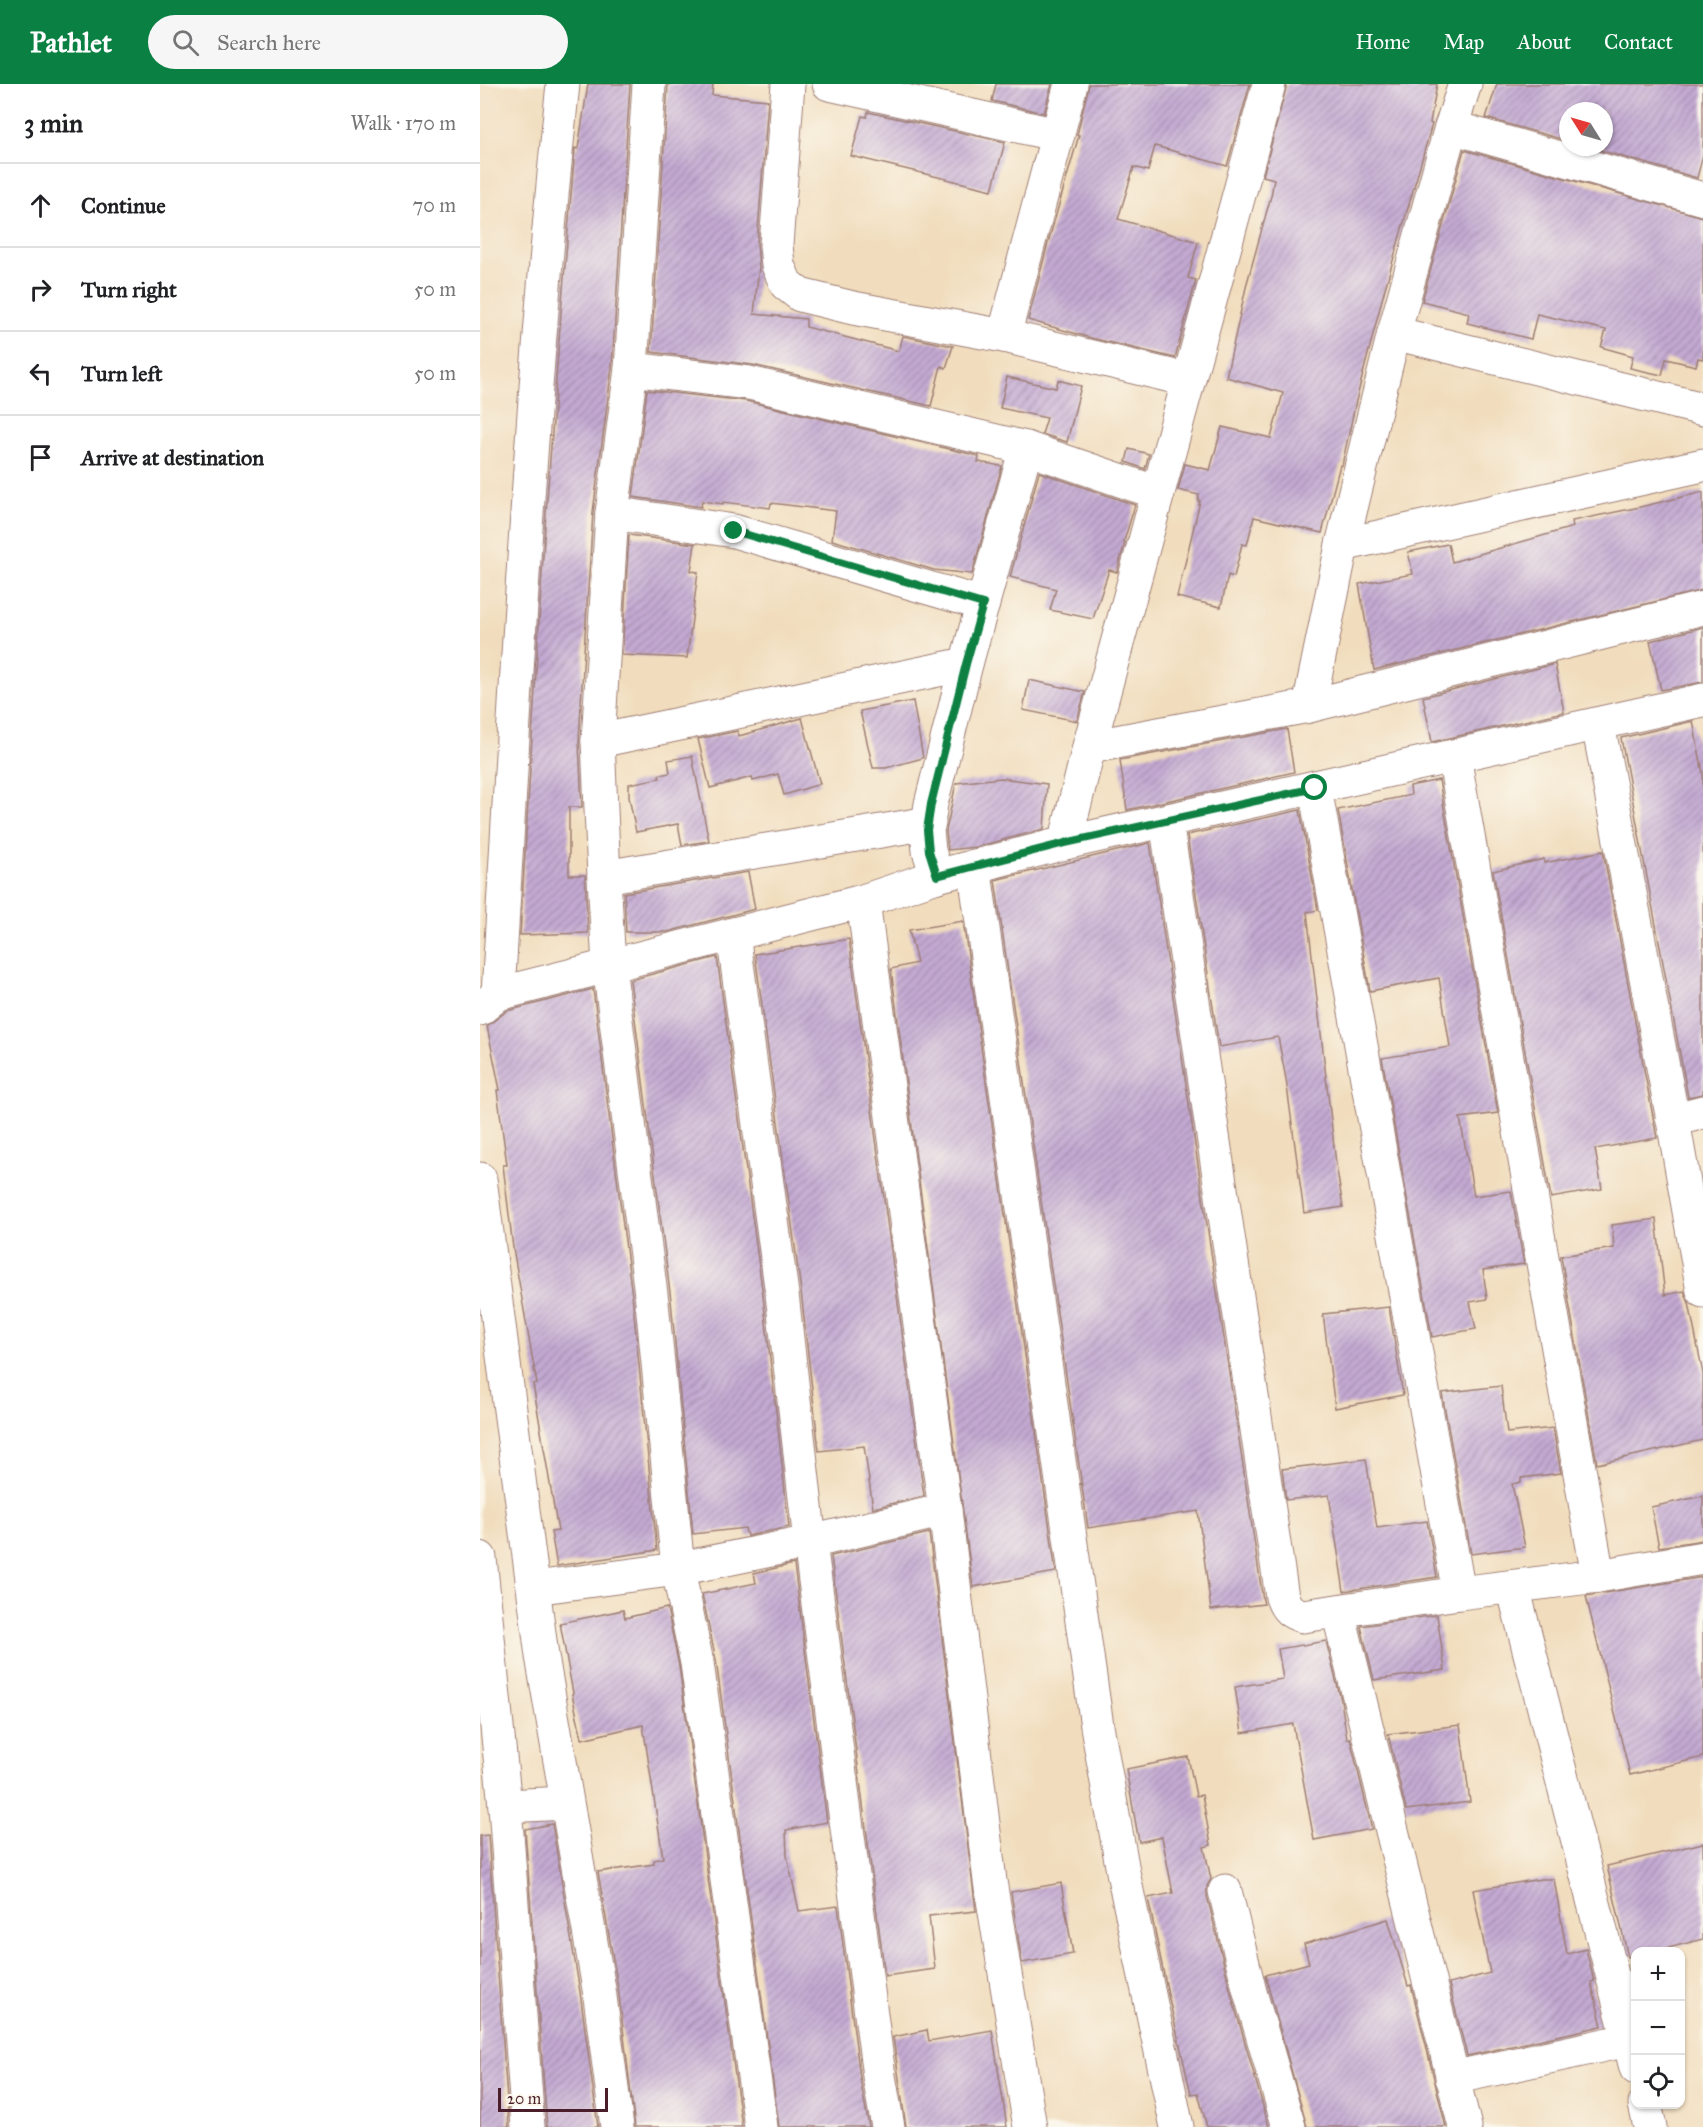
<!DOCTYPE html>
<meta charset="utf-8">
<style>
body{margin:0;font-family:"IM FELL Great Primer",serif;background:#f6f6f6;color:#202124}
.controls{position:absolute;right:18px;bottom:18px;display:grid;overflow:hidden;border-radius:12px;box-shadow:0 2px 4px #0004}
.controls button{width:54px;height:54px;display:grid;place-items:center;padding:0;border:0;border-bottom:2px solid #e0e0e0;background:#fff;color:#202124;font:30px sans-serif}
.compass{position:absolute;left:1079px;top:18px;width:54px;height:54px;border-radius:50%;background:#fff;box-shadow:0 2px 4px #0004;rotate:307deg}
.scale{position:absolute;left:18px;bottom:15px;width:110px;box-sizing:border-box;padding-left:6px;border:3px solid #4a1f2b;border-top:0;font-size:16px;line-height:21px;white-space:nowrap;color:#4a1f2b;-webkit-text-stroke:4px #fbf7ec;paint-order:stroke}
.stop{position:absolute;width:18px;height:18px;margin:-14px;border:4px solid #0b8043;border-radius:50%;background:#fff}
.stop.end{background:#0b8043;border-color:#fff;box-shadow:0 2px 6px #0008}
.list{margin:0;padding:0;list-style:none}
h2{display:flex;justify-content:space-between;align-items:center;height:78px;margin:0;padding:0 24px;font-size:26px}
h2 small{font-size:20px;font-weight:400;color:#757577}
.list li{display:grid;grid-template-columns:39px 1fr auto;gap:18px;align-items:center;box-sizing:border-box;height:84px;padding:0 24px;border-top:2px solid #e0e0e0}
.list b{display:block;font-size:22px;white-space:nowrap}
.list em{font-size:20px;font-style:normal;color:#757577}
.icon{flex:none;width:33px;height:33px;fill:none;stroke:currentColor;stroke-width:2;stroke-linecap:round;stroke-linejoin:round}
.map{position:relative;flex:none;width:1223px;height:2043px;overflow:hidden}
header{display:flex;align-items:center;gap:36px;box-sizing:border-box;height:84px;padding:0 30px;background:#0b8043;color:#fff}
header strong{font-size:28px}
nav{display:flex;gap:33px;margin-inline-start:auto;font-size:21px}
.search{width:420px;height:54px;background:#f6f6f6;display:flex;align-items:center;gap:15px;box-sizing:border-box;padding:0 21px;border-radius:33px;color:#757577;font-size:22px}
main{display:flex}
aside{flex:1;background:#fff}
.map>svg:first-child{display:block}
.building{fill:url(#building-hatch)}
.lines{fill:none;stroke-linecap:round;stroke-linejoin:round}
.street-casing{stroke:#9e7e74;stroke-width:35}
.street{stroke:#fff;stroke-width:33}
.route{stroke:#0b8043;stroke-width:8}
</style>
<header>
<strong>Pathlet</strong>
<div class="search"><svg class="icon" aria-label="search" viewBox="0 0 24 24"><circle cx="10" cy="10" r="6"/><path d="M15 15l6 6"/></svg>Search here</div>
<nav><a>Home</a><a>Map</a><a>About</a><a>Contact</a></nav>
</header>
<main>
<aside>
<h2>3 min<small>Walk · 170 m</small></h2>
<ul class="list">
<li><svg class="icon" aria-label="ahead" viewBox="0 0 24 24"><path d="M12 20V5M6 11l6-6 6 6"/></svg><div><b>Continue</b></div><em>70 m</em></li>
<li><svg class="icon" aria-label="right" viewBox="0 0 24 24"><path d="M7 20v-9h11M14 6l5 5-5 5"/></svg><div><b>Turn right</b></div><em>50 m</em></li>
<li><svg class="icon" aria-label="left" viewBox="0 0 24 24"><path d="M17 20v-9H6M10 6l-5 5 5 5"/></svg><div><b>Turn left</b></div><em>50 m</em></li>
<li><svg class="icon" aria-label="arrive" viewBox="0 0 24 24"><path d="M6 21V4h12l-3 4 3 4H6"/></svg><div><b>Arrive at destination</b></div></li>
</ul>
</aside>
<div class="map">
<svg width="1223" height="2043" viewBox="0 0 1223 2043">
<defs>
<pattern id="building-hatch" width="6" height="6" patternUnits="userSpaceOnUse" patternTransform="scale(1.5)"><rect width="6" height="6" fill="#c4aad3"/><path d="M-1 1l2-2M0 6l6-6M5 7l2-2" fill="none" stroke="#a18aab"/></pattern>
</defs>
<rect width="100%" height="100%" fill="#fbf7ec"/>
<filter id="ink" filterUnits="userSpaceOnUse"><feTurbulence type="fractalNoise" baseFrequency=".0167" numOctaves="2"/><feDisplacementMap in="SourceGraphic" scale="12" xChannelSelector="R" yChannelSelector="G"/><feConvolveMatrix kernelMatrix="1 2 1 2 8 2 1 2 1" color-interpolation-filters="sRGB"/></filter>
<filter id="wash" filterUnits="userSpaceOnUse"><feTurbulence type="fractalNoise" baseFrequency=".008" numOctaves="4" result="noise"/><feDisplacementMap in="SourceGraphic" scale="24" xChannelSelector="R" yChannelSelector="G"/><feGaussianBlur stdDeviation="1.35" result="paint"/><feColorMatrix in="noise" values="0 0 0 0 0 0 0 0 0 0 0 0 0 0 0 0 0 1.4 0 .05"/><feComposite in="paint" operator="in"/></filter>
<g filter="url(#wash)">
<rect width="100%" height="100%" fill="#f1ddbd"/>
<g id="blocks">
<g class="building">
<path d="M 108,0 L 150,0 L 132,283 L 113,428 L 103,583 L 99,658 L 102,723 L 89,723 L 89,791 L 105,791 L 108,849 L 40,851 L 64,456 L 81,229 L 95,64 L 98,65 Z"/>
<path d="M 188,0 L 233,0 L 232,11 L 288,16 L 277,160 L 279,183 L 274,230 L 326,235 L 326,243 L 419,267 L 423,252 L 473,262 L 466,284 L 461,282 L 451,322 L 273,281 L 171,268 Z"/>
<path d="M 516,0 L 572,0 L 564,29 L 512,17 Z"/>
<path d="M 609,0 L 770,0 L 747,82 L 675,62 L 668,87 L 654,83 L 638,135 L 718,158 L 708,194 L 716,196 L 695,274 L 611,254 L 548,236 L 568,159 L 599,51 L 597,51 Z"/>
<path d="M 807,0 L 957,0 L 950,39 L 952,40 L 904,208 L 876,317 L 862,381 L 860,381 L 842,449 L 774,433 L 767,461 L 762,460 L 754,493 L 748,491 L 741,523 L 697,513 L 720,417 L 718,417 L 719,411 L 698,406 L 705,380 L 730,386 L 742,343 L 791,354 L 803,309 L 746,293 L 767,199 L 791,112 L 794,95 L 783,92 Z"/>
<path d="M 1017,0 L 1223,0 L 1223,71 L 1217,94 L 1109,63 L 1124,63 L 1124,27 L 1088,27 L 1088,57 L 1006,34 Z"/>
<path d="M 388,28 L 525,58 L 512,106 L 371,72 L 382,32 L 387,33 Z"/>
<path d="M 984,66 L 1223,133 L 1223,275 L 1218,274 L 1216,282 L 1186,275 L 1182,291 L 1150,284 L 1153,272 L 1121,263 L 1126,246 L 1057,230 L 1051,255 L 987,239 L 989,229 L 942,217 Z"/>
<path d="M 527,293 L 576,304 L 578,296 L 601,302 L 587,358 L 562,350 L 567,334 L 520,324 Z"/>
<path d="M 167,306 L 266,317 L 499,372 L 498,378 L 522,382 L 492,490 L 454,486 L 352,456 L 356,427 L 291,419 L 290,424 L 243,418 L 243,420 L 222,417 L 221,423 L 153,413 Z"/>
<path d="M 649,365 L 669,370 L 665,385 L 646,378 Z"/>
<path d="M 559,388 L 655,421 L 644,457 L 645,458 L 637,488 L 629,486 L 613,535 L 570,526 L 576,505 L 530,493 Z"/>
<path d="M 1223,408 L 1223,506 L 894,586 L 879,500 L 933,490 L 928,468 L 968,460 L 972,478 L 1093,443 L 1092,437 L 1160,423 Z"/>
<path d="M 149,451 L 215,460 L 211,487 L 218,488 L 207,574 L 142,571 Z"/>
<path d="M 1223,543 L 1223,598 L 1181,606 L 1170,557 Z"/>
<path d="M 1075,580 L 1084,628 L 952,658 L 943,613 Z"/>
<path d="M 549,596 L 605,608 L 597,637 L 543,626 Z"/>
<path d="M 433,617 L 443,674 L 406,684 L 393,684 L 380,627 Z"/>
<path d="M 322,634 L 340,700 L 304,711 L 298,690 L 273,697 L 272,693 L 230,704 L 218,655 L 258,647 L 259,652 Z"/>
<path d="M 1213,637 L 1223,689 L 1223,1010 L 1208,1013 L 1141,654 Z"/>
<path d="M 807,645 L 814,688 L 647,726 L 640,676 Z"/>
<path d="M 212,672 L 229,757 L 202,761 L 198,740 L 156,748 L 149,713 L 149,700 L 180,694 L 179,691 L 190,689 L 188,676 Z"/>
<path d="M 521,694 L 567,700 L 564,745 L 496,763 L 468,766 L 466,747 L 476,699 Z"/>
<path d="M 959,696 L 1018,1029 L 980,1034 L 994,1112 L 1031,1107 L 1044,1180 L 1003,1186 L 1007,1215 L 990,1218 L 996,1245 L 952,1253 L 902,974 L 970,963 L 959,894 L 890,907 L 858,726 L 931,711 L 930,702 Z"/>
<path d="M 820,726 L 838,826 L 827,828 L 856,1080 L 863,1123 L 824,1129 L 806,995 L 798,953 L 739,963 L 707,751 Z"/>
<path d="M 670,759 L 783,1516 L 784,1520 L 731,1526 L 718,1427 L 608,1444 L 515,796 Z"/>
<path d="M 1123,767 L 1177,1054 L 1115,1065 L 1122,1105 L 1071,1114 L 1013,787 L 1064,775 L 1064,779 Z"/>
<path d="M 268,788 L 275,825 L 187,848 L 146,848 L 144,809 Z"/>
<path d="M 483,837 L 576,1488 L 493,1503 L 411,885 L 437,879 L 429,846 Z"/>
<path d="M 369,855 L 444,1412 L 393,1424 L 384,1362 L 339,1367 L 321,1207 L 275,870 Z"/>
<path d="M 237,873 L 283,1212 L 309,1443 L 267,1452 L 265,1444 L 213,1450 L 191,1216 L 150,896 Z"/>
<path d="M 113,905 L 153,1220 L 177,1466 L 77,1482 L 71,1448 L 78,1447 L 53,1300 L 57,1300 L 33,1164 L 23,1081 L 27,1081 L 17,1006 L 20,1006 L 7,942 L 27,927 Z"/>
<path d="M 1176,1135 L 1185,1211 L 1204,1207 L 1209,1219 L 1223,1290 L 1223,1356 L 1117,1380 L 1081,1172 L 1134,1164 L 1132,1141 Z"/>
<path d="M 909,1223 L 923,1311 L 855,1324 L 843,1230 Z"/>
<path d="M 1021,1302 L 1027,1349 L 1073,1344 L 1081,1389 L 1041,1394 L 1041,1398 L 1032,1400 L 1045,1463 L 991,1470 L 962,1309 Z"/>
<path d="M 886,1375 L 897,1444 L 947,1437 L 957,1493 L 864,1507 L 849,1411 L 806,1416 L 802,1385 Z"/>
<path d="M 1223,1412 L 1223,1456 L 1179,1463 L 1171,1423 Z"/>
<path d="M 449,1449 L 496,1827 L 449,1832 L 455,1885 L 405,1892 L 351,1472 Z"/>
<path d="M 314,1480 L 347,1738 L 306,1746 L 307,1772 L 319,1827 L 358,1822 L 380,1994 L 389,2043 L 299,2043 L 236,1576 L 222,1510 L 276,1499 L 274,1489 Z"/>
<path d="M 1223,1493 L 1223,1673 L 1150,1691 L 1106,1512 Z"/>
<path d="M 187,1524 L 199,1582 L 262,2043 L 155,2043 L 138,1903 L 118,1788 L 174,1780 L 174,1776 L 183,1774 L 163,1641 L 102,1655 L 92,1610 L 93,1609 L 80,1539 L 143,1526 L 145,1534 Z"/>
<path d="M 957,1531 L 965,1586 L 894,1596 L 881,1542 Z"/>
<path d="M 846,1557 L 861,1616 L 867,1655 L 870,1654 L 892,1745 L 834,1756 L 813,1640 L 762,1649 L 755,1603 L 803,1595 L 798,1565 Z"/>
<path d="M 980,1641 L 990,1718 L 926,1726 L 908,1650 Z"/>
<path d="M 708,1673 L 716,1712 L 722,1711 L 731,1761 L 724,1763 L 731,1795 L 727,1802 L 727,1812 L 752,1913 L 789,2043 L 727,2043 L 718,2009 L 711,2010 L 688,1910 L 668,1814 L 693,1809 L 682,1753 L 659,1758 L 646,1685 Z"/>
<path d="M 72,1740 L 100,1908 L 118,2043 L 67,2043 L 45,1745 Z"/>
<path d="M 8,1751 L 29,2043 L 0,2043 L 0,1752 Z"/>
<path d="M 1223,1759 L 1223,1855 L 1173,1868 L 1155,1868 L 1155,1872 L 1148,1873 L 1127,1782 Z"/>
<path d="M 1061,1795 L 1074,1795 L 1087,1870 L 1106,1865 L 1114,1897 L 1111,1898 L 1122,1942 L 987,1972 L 969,1900 L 1010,1889 L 993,1806 Z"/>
<path d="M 581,1799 L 593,1870 L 542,1879 L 531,1808 Z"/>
<path d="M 908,1835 L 928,1902 L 931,1901 L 966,2043 L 827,2043 L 785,1891 L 829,1879 L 824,1860 Z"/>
<path d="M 447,1946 L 449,1957 L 512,1946 L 527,2043 L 426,2043 L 413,1953 Z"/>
</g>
</g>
</g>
<g filter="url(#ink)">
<use href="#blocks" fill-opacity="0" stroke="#9e7e74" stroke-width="1.5"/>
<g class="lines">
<defs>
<g id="street">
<path d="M 169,0 L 151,285 L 132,429 L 118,657 L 124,793 L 129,882 L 172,1218 L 198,1485 L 217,1579 L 281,2043"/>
<path d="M 308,0 L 296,161 L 298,181 L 306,200 L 320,211 L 373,224 L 524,252 L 708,296"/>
<path d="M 349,0 L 578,51"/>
<path d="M 985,0 L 971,43 L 914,249 L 862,461 L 829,622 L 1223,524"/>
<path d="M 971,43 L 1223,115"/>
<path d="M 914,249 L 1223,325"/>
<path d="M 524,252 L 591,0"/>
<path d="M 151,285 L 269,299 L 546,364 L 678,409"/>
<path d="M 132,429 L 254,447 L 503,520"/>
<path d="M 862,461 L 1223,381"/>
<path d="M 1118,640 L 1193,1036 L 1223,1207"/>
<path d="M 118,657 L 486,580 L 546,364"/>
<path d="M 609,663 L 829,622"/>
<path d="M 974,672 L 1118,1492"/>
<path d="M 835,704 L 979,1509"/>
<path d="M 686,737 L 802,1513 C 806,1525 811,1529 823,1532 L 979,1509 L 1118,1492 L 1223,1474"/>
<path d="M 585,759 L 609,663 L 789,0"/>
<path d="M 494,782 L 617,1642 L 644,1793 L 697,2043"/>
<path d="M 457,792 L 449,767 L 447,746 L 451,720 L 486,580"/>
<path d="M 124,793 L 449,739"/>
<path d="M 383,817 L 465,1426 L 510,1797 L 550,2043"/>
<path d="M 253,850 L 302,1210 L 330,1458 L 399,1992 L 408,2043"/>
<path d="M 18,910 C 36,607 51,303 83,0"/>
<path d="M 0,925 L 18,910 L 383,817 L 457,792 L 585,759 L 1223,616"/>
<path d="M 1193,1036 L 1223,1028"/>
<path d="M 0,1095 L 62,1572 L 119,1905 L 137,2043"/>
<path d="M 0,1474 L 25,1722 L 48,2043"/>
<path d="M 1033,1503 L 1156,1984"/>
<path d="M 54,1504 L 198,1485 L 330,1458 L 465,1426"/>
<path d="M 858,1527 L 985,2043"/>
<path d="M 25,1722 L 86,1719"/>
<path d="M 745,1807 L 770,1908 L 809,2043"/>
<path d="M 972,1994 L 1148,1956"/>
<path d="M 1165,2020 L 1170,2043"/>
</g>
</defs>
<use href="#street" class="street-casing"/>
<use href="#street" class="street"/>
</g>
</g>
<g class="lines" filter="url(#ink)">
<path class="route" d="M 254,447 L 503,520 L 486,580 L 451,720 L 447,746 L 449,767 L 457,792 L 585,759 L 835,704"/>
</g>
</svg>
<div class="controls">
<button>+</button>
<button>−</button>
<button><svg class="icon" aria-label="locate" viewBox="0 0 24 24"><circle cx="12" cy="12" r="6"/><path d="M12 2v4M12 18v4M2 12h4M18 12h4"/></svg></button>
</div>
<svg class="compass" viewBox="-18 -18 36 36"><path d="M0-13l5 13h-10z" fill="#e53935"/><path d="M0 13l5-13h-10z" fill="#757577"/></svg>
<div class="scale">20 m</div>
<div class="stop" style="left:835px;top:704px"></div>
<div class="stop end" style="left:254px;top:447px"></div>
</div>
</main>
